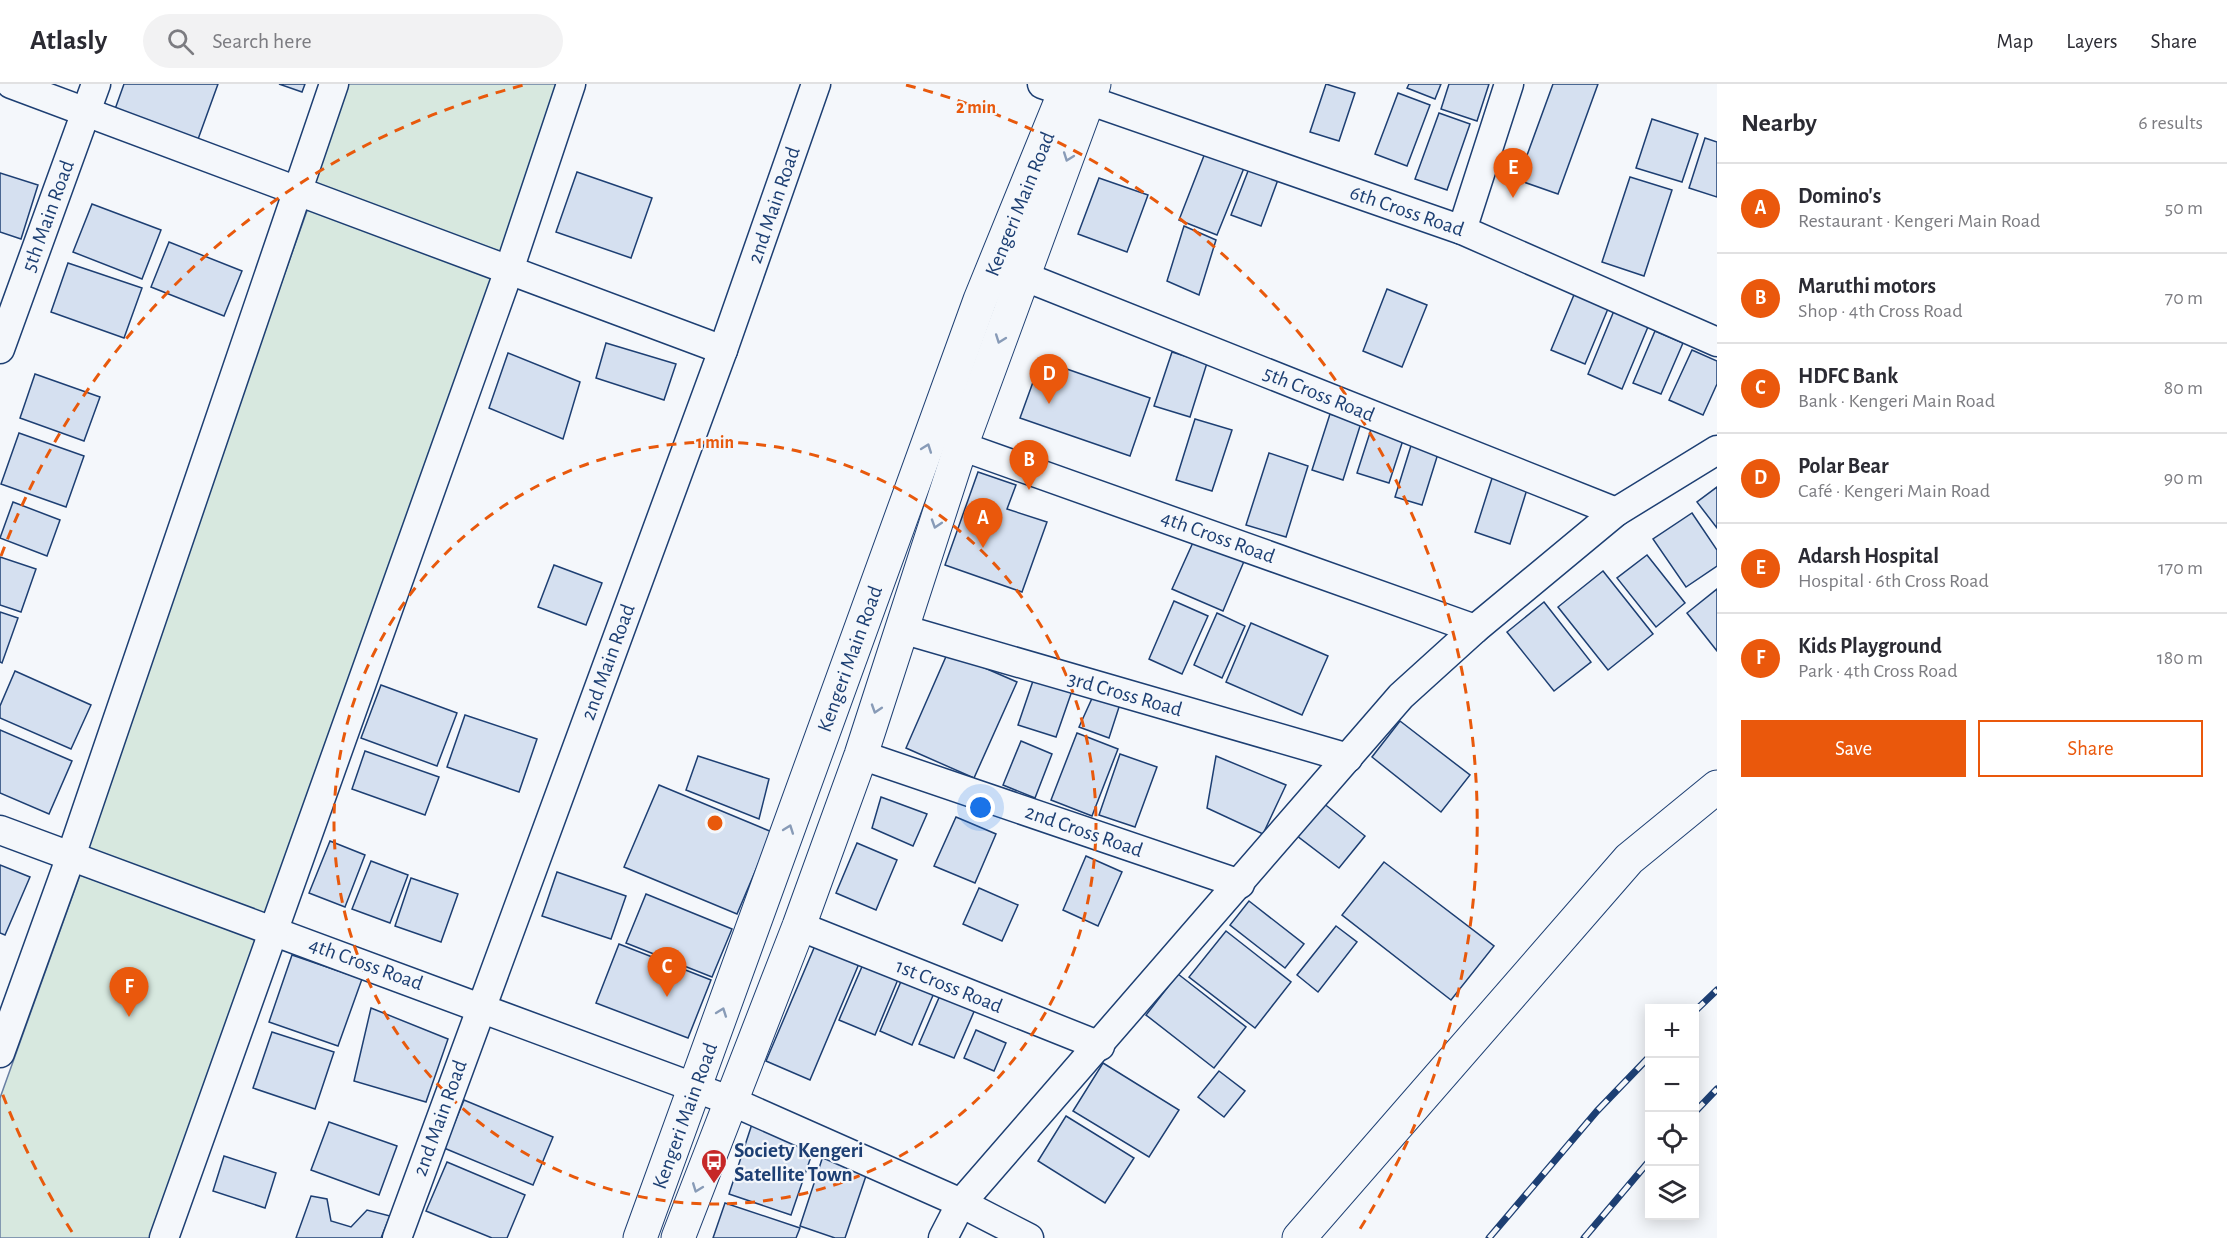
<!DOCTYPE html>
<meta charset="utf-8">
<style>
body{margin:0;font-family:"Alegreya Sans",sans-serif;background:#f2f2f3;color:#2b2b33}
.controls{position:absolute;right:18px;bottom:18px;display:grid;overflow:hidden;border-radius:0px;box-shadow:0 3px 15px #0003}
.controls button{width:54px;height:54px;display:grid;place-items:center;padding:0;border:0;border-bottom:2px solid #e1e1e2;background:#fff;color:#2b2b33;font:30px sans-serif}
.you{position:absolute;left:981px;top:724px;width:21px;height:21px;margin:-15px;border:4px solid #fff;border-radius:50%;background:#1a73e8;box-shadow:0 0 0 9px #1a73e833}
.badge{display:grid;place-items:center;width:39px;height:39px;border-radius:50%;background:#ea580c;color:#fff;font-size:20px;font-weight:700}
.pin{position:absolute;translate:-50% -50px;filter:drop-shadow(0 2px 3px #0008)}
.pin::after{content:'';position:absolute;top:32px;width:21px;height:18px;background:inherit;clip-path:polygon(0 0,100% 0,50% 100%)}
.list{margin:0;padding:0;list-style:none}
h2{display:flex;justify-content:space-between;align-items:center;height:78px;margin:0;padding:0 24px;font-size:26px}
h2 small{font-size:20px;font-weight:400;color:#7c7c81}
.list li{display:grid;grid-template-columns:39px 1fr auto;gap:18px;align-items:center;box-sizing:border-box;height:90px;padding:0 24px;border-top:2px solid #e1e1e2}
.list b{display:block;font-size:22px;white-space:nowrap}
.list p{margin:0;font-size:20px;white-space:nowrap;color:#7c7c81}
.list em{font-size:20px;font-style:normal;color:#7c7c81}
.actions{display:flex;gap:12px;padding:18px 24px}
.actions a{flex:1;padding:14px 0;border:2px solid #ea580c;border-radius:0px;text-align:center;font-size:21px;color:#ea580c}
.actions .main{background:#ea580c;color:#fff}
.icon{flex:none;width:33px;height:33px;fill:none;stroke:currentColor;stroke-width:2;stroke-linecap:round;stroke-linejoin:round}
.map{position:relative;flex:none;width:1717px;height:1154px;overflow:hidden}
header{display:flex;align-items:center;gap:36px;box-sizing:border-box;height:84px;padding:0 30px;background:#fff;border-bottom:2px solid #e1e1e2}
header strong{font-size:28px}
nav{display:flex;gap:33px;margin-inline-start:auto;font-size:21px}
.search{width:420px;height:54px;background:#f2f2f3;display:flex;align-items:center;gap:15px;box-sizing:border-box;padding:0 21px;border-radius:33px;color:#7c7c81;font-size:22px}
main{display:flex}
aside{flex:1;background:#fff}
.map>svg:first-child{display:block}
.green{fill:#d7e8df;stroke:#687fa3;stroke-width:1.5}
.building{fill:#d5e0f0;stroke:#1d3f73;stroke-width:1.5}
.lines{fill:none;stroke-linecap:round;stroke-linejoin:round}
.minor-casing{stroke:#1d3f73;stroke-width:31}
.tertiary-casing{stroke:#1d3f73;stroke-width:35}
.primary-casing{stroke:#1d3f73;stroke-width:35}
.minor{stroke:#f4f7fb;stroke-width:28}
.tertiary{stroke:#f4f7fb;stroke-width:33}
.primary{stroke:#f4f7fb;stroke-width:33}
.rail-casing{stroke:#1d3f73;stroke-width:7}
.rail{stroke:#f4f7fb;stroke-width:4.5;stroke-dasharray:14;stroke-linecap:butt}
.oneway{stroke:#889bb7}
.ring{fill:none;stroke:#e8590c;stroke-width:3;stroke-dasharray:10 8}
.labels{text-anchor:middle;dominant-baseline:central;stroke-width:4.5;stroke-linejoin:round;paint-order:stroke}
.street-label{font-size:21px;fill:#1d3f73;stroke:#f4f7fb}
.poi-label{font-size:21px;font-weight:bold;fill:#1d3f73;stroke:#f4f7fb;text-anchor:start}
.centre{fill:#e8590c;stroke:#f4f7fb;stroke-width:3}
.ring-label{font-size:18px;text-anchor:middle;font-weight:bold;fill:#e8590c;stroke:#f4f7fb;stroke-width:4.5;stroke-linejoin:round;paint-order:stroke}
</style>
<header>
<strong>Atlasly</strong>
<div class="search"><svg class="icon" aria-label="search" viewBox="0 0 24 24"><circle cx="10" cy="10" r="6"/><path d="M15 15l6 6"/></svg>Search here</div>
<nav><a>Map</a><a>Layers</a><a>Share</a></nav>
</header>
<main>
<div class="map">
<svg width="1717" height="1154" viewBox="0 0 1717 1154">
<rect width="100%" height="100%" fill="#f4f7fb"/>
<g class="green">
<path d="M 345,0 L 560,0 L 502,168 L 310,103 Z"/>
<path d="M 308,124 L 498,190 L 267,836 L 78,770 Z"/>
<path d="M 80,791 L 257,853 L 150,1154 L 0,1154 L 0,1014 Z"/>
</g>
<g class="building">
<path d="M 124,0 L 218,0 L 197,58 L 114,28 Z"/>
<path d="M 279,0 L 305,0 L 302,8 Z"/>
<path d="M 1326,0 L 1355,9 L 1339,57 L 1310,48 Z"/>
<path d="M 1409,0 L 1441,0 L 1435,15 L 1407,4 Z"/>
<path d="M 1449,0 L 1489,0 L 1477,37 L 1441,25 Z"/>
<path d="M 1553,0 L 1598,0 L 1558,110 L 1518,96 Z"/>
<path d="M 1398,9 L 1430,21 L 1407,82 L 1375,70 Z"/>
<path d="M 1439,29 L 1470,40 L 1447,106 L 1415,95 Z"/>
<path d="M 1652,35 L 1698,50 L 1682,98 L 1636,84 Z"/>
<path d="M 1705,54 L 1717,58 L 1717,113 L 1689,104 Z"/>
<path d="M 1205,69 L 1244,84 L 1217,151 L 1179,136 Z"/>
<path d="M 1250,82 L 1279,93 L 1261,142 L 1231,131 Z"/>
<path d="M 577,88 L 652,114 L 631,174 L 556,148 Z"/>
<path d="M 0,89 L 38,101 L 21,155 L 0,148 Z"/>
<path d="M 1630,93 L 1672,106 L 1644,192 L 1602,178 Z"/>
<path d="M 1099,94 L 1148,111 L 1127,168 L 1078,150 Z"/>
<path d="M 92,120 L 161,146 L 142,195 L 73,168 Z"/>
<path d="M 1184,142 L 1216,156 L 1199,211 L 1167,197 Z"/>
<path d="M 169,158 L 242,187 L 224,232 L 151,203 Z"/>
<path d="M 68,179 L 142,204 L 124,254 L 51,228 Z"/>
<path d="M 1387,205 L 1427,221 L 1402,283 L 1363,267 Z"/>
<path d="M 1576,206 L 1610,220 L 1585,280 L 1551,266 Z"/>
<path d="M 1618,217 L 1653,231 L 1622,305 L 1588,290 Z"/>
<path d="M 1655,247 L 1683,259 L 1661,310 L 1633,299 Z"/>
<path d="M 606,259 L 676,280 L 664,316 L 596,294 Z"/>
<path d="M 1692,266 L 1717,277 L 1717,300 L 1703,331 L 1669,316 Z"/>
<path d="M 1172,268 L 1207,279 L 1190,333 L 1154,322 Z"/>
<path d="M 508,269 L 580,298 L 563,355 L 489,324 Z"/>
<path d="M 1041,276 L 1150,314 L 1130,372 L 1020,334 Z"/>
<path d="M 35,290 L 100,313 L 84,357 L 20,334 Z"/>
<path d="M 1330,330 L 1361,339 L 1343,396 L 1312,386 Z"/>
<path d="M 1195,335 L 1232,346 L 1212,407 L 1176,396 Z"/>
<path d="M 1374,336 L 1406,347 L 1389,399 L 1357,389 Z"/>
<path d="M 19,349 L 84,372 L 66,423 L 1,400 Z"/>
<path d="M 1414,352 L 1441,360 L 1422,421 L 1395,413 Z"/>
<path d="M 1269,369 L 1308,382 L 1286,453 L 1246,441 Z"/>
<path d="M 978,388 L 1016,401 L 1007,425 L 1047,438 L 1022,508 L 945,481 Z"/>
<path d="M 1494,388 L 1529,399 L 1510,460 L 1475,448 Z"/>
<path d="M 1717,403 L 1717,444 L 1697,418 Z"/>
<path d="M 13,418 L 60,436 L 47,472 L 0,454 Z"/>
<path d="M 1692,429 L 1717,466 L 1717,482 L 1686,503 L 1653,455 Z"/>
<path d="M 1195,454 L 1245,475 L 1223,527 L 1172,505 Z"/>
<path d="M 1647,471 L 1685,519 L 1656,543 L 1617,494 Z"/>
<path d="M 0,473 L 36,485 L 21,528 L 0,521 Z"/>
<path d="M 554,481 L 602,499 L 586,541 L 538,523 Z"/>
<path d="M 1603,487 L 1653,550 L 1608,586 L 1558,523 Z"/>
<path d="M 1717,505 L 1717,567 L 1687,529 Z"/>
<path d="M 1174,517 L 1208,532 L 1182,590 L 1149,575 Z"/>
<path d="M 1544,518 L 1591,578 L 1554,607 L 1507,548 Z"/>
<path d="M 0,528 L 18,534 L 2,579 L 0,578 Z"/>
<path d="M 1217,529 L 1245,542 L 1222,594 L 1194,581 Z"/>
<path d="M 1251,539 L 1328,572 L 1302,631 L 1226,598 Z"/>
<path d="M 948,568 L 1017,598 L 974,694 L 906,664 Z"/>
<path d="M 15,587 L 91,621 L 71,665 L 0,634 L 0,622 Z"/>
<path d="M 1035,591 L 1073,604 L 1056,653 L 1018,641 Z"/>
<path d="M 381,601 L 457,629 L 437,682 L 361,654 Z"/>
<path d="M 1094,610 L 1120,620 L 1109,654 L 1079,643 Z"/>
<path d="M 465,631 L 537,655 L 519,708 L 447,683 Z"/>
<path d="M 1400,637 L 1470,691 L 1441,728 L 1372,673 Z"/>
<path d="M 0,646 L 72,677 L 49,730 L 0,709 Z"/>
<path d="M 1077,649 L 1118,665 L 1092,732 L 1051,716 Z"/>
<path d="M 1021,657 L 1052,670 L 1035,714 L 1003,701 Z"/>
<path d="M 365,667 L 439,693 L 425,731 L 352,705 Z"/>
<path d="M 1120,670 L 1157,683 L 1135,743 L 1099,731 Z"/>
<path d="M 698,672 L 769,695 L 759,735 L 686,706 Z"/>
<path d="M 1216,672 L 1286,701 L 1263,750 L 1207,724 Z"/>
<path d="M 659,701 L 772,748 L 737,830 L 624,783 Z"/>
<path d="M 881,713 L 927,730 L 913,762 L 872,744 Z"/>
<path d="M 1318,715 L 1365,752 L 1339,784 L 1292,748 Z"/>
<path d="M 956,733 L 996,750 L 975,799 L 934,782 Z"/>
<path d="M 330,757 L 365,771 L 345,823 L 309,809 Z"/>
<path d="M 857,759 L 897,776 L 876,826 L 836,809 Z"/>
<path d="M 1086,772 L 1122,788 L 1098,842 L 1063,826 Z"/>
<path d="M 371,777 L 408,791 L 390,839 L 352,825 Z"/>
<path d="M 1384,778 L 1494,862 L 1451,916 L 1342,831 Z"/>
<path d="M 0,781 L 30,793 L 5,851 L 0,849 Z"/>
<path d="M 557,788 L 626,812 L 611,855 L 542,832 Z"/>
<path d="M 411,794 L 458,810 L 441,858 L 395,842 Z"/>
<path d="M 979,804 L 1018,821 L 1002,857 L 963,840 Z"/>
<path d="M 646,810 L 732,845 L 712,893 L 626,859 Z"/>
<path d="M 1249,817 L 1304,860 L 1285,884 L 1230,841 Z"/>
<path d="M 1336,842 L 1357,858 L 1318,908 L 1297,891 Z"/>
<path d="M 1226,847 L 1291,898 L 1255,944 L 1189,893 Z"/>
<path d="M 817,857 L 861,875 L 810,996 L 766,977 Z"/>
<path d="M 619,860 L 711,896 L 688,954 L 596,919 Z"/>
<path d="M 292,871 L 362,895 L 338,962 L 269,938 Z"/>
<path d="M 864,878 L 899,893 L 875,951 L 839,936 Z"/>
<path d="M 1178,890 L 1246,943 L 1214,984 L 1146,931 Z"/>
<path d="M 902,895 L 934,909 L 912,961 L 880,947 Z"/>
<path d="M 941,909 L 976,923 L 954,974 L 919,960 Z"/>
<path d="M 371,924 L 448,955 L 426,1018 L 354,997 Z"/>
<path d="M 976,946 L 1006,959 L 994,987 L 964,974 Z"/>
<path d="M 272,948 L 334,968 L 315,1025 L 253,1004 Z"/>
<path d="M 1103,979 L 1179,1026 L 1149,1073 L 1073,1027 Z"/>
<path d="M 1219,987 L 1245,1007 L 1224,1033 L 1198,1013 Z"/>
<path d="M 464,1016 L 553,1053 L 533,1101 L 444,1064 Z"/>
<path d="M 1066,1032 L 1134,1074 L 1105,1119 L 1038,1077 Z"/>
<path d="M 753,1037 L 816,1058 L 791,1131 L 729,1110 Z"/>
<path d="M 329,1038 L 397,1062 L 379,1111 L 311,1086 Z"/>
<path d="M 825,1066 L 870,1080 L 845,1154 L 835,1154 L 800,1142 Z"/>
<path d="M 224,1072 L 276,1089 L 265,1124 L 213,1107 Z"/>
<path d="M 447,1078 L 525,1111 L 507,1154 L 492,1154 L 426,1127 Z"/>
<path d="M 311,1112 L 327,1115 L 331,1137 L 351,1143 L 367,1126 L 390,1132 L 381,1154 L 296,1154 Z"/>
<path d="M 725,1119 L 800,1144 L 796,1154 L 713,1154 Z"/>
</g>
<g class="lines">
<defs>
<g id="minor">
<path d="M 11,0 L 723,266"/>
<path d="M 1042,0 L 1462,146 L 1717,258"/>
<path d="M 1462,146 L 1509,0"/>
<path d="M 1023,192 L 1616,428"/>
<path d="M 0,265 L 96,0"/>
<path d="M 961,362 L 1475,545"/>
<path d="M 902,545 L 1348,674"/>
<path d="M 861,671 L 1240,800"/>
<path d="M 0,746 L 731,1017 L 961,1119 L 1029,1154"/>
<path d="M 799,842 L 1100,962"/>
<path d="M 0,969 L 71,772 L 334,0"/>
<path d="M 164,1154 L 509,186 L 571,0"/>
<path d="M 397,1154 L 723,266 L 816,0"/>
<path d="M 943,1154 L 961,1119 L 1401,612 L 1475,545 L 1616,428 L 1717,366"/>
</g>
<path id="tertiary" d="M 1299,1154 L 1629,775 L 1717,703"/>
<g id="primary">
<path d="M 640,1154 L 980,216 L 1068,0"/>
<path d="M 678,1154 L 799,842 L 861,671 L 961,362 L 1094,0"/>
</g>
</defs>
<use href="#minor" class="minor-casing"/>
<use href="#tertiary" class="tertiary-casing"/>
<use href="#primary" class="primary-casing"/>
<use href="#minor" class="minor"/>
<use href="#tertiary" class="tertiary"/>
<use href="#primary" class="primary"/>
<defs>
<g id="rail">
<path d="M 1694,928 L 1717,906"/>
<path d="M 1694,1029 L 1717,1005"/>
<path d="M 1489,1154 L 1597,1027 L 1650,972"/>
<path d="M 1584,1154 L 1650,1076"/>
</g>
</defs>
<use href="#rail" class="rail-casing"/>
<use href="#rail" class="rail"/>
</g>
<defs><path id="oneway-chevron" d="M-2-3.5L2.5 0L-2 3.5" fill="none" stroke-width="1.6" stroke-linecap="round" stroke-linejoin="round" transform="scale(1.5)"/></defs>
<g class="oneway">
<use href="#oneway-chevron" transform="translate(1068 73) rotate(110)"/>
<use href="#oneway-chevron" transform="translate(1000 255) rotate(110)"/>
<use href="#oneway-chevron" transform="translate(927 364) rotate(-70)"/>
<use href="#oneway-chevron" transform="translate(936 440) rotate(108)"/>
<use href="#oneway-chevron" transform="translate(876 625) rotate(108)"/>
<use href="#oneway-chevron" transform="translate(789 745) rotate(-70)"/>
<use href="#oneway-chevron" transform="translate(722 928) rotate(-70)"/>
<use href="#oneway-chevron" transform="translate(697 1104) rotate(111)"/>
</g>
<g class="ring">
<circle cx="715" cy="739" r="381"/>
<path d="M72 1148A762 762 0 0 1 1 1006M1 472A762 762 0 0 1 524 1M906 1A762 762 0 0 1 1358 1148"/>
</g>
<defs>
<symbol id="bus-pin" viewBox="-11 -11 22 30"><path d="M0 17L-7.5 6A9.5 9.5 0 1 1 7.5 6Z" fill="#c62828" stroke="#f4f7fb"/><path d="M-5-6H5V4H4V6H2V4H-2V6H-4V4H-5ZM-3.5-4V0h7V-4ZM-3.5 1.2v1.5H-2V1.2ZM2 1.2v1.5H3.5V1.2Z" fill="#fff"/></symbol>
</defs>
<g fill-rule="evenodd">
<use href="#bus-pin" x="699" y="1063" width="30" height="40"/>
</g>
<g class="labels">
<g class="street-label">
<text transform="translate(1020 120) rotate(-68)">Kengeri Main Road</text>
<text transform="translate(774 121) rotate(-71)">2nd Main Road</text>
<text transform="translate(1407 127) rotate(19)">6th Cross Road</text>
<text transform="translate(48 132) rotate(-70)">5th Main Road</text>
<text transform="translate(1319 310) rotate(22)">5th Cross Road</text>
<text transform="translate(1218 453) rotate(20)">4th Cross Road</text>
<text transform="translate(850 575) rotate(-70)">Kengeri Main Road</text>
<text transform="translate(608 578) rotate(-70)">2nd Main Road</text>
<text transform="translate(1125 610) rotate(16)">3rd Cross Road</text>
<text transform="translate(1084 747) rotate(19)">2nd Cross Road</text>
<text transform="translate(366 880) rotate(20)">4th Cross Road</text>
<text transform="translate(949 902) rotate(22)">1st Cross Road</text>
<text transform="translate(685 1032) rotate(-70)">Kengeri Main Road</text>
<text transform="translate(440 1034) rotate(-70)">2nd Main Road</text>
</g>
<g class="poi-label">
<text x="734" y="1066">Society Kengeri<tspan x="734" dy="24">Satellite Town</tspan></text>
</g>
</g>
<circle cx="715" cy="739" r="9" class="centre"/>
<g class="ring-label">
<text x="976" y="29">2 min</text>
<text x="715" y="364">1 min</text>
</g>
</svg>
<div class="controls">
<button>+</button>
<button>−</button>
<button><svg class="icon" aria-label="locate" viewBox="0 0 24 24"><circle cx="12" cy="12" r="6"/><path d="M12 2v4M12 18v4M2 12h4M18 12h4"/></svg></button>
<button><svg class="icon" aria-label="layers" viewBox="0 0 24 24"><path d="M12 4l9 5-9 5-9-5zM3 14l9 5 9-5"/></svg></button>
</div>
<div class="you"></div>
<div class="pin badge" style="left:983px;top:464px">A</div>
<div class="pin badge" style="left:1029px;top:406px">B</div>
<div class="pin badge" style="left:667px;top:913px">C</div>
<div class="pin badge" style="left:1049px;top:320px">D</div>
<div class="pin badge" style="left:1513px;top:114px">E</div>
<div class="pin badge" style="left:129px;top:933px">F</div>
</div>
<aside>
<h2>Nearby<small>6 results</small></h2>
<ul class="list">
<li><span class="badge">A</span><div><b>Domino's</b><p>Restaurant · Kengeri Main Road</p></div><em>50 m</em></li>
<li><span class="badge">B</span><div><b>Maruthi motors</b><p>Shop · 4th Cross Road</p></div><em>70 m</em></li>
<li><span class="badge">C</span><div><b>HDFC Bank</b><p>Bank · Kengeri Main Road</p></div><em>80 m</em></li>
<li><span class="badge">D</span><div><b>Polar Bear</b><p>Café · Kengeri Main Road</p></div><em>90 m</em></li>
<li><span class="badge">E</span><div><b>Adarsh Hospital</b><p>Hospital · 6th Cross Road</p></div><em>170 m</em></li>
<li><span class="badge">F</span><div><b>Kids Playground</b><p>Park · 4th Cross Road</p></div><em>180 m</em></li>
</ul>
<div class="actions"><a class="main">Save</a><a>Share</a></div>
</aside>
</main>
